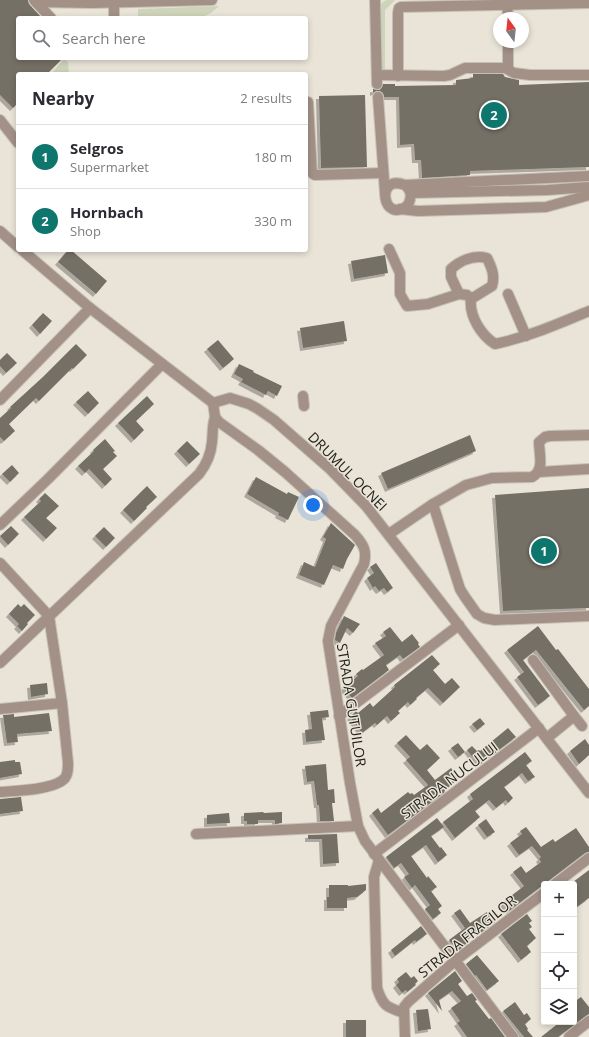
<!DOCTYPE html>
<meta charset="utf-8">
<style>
body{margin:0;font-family:"Open Sans",sans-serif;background:#f2f2f3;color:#2b2b33}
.controls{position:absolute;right:12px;bottom:12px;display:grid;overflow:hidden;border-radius:4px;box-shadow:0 2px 6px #0003}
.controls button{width:36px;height:36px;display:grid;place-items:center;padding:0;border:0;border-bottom:1px solid #e1e1e2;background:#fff;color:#2b2b33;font:20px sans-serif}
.compass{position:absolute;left:493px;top:12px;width:36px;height:36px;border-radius:50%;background:#fff;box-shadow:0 2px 6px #0003;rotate:345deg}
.you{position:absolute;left:313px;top:505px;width:14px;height:14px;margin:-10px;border:3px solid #fff;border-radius:50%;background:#1a73e8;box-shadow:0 0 0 6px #1a73e833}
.badge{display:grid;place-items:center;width:26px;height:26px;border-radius:50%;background:#0f766e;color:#fff;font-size:13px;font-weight:700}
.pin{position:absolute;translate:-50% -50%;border:2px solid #fff;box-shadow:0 1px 4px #0006}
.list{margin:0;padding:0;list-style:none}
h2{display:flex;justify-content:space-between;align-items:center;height:52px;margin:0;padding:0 16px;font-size:17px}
h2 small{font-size:13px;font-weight:400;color:#7c7c81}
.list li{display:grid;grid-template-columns:26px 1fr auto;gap:12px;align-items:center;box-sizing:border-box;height:64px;padding:0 16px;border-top:1px solid #e1e1e2}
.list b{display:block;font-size:15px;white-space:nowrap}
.list p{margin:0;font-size:13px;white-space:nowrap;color:#7c7c81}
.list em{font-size:13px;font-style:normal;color:#7c7c81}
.icon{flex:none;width:22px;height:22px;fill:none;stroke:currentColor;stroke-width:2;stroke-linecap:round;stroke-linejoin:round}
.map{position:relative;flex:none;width:589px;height:1037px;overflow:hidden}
.search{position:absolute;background:#fff;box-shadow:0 2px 6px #0003;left:16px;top:16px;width:292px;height:44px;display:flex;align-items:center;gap:10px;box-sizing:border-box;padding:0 14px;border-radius:4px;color:#7c7c81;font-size:15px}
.panel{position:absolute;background:#fff;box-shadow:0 2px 6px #0003;left:16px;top:72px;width:292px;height:180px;border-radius:4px}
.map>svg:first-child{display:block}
.green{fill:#ced4b9}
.building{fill:#757065;filter:url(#shadow)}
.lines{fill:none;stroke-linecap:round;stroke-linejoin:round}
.minor-casing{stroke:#c6c1b6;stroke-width:12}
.minor{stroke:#a39188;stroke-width:10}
.labels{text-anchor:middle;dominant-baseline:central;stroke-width:3;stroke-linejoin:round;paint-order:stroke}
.street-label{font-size:14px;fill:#24221d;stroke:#e9e4d7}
</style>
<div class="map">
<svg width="589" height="1037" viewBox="0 0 589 1037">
<defs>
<filter id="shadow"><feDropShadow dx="-3" dy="3" stdDeviation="0" flood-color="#0004"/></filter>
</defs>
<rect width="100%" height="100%" fill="#e9e4d7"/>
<g class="green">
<path d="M 386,0 L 395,0 L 385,10 L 385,71 L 381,71 L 380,6 L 382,3 Z"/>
<path d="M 219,6 L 211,13 L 201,18 L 138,18 L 138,9 Z"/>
<path d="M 64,59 L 68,62 L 69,74 L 51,74 Z"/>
</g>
<g class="building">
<path d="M 0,0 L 28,0 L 29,4 L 42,18 L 18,18 L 18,58 L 63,58 L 47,74 L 18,74 L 18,103 L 13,108 L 0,95 Z"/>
<path d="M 473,74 L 503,74 L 505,77 L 519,80 L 519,85 L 589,82 L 589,167 L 470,171 L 470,175 L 422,178 L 421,160 L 415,160 L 414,144 L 400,145 L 399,97 L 384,97 L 383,93 L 380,91 L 377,91 L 373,93 L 373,89 L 380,90 L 383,84 L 395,84 L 395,86 L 456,85 L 456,80 L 473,78 Z"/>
<path d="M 365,95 L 367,167 L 321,168 L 319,96 Z"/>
<path d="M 68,250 L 71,250 L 107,281 L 96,294 L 58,262 Z"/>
<path d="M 385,255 L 388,273 L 354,279 L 351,261 Z"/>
<path d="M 43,313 L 52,321 L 40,334 L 32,325 Z"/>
<path d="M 344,321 L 347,341 L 303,348 L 300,328 Z"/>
<path d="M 218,340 L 234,359 L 223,368 L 207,349 Z"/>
<path d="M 76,344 L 87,355 L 73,369 L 72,368 L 39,401 L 36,398 L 9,424 L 15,431 L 4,441 L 0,437 L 0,418 L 11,408 L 10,407 L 44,376 Z"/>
<path d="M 7,353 L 17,363 L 6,373 L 0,366 L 0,360 Z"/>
<path d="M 239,364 L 254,371 L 253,372 L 282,386 L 277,396 L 268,391 L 266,395 L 241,382 L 243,379 L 234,374 Z"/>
<path d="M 88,391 L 99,403 L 88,414 L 76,402 Z"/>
<path d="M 147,396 L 154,404 L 136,421 L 144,430 L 134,440 L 118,423 Z"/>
<path d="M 470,435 L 476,451 L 388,489 L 381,473 Z"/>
<path d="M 105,439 L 115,451 L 113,452 L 117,456 L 103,469 L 112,479 L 105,486 L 89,469 L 85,473 L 78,466 L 94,451 L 93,450 Z"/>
<path d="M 187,441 L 200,454 L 189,464 L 177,451 Z"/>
<path d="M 12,465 L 19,473 L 10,482 L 2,474 Z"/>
<path d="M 256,477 L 287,494 L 288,492 L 299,497 L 288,520 L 278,515 L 279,513 L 247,494 Z"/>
<path d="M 147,486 L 157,497 L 146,507 L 147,508 L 134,521 L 123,510 Z"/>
<path d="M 589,488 L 589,608 L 503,611 L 495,495 Z"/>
<path d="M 45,493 L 59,506 L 46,518 L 57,528 L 46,539 L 24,517 L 41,501 L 39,499 Z"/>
<path d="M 331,523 L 355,545 L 347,559 L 343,569 L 333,565 L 324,585 L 299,575 L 304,562 L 315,567 L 326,539 L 323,537 Z"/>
<path d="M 11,526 L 19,534 L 8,545 L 0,536 Z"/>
<path d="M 104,527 L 115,538 L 106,547 L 95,536 Z"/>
<path d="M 376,563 L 393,588 L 387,592 L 384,588 L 379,591 L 375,586 L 373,588 L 367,578 L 374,573 L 370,567 Z"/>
<path d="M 18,604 L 21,607 L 24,604 L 35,615 L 27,623 L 28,624 L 22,631 L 17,626 L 19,624 L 9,614 Z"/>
<path d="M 344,616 L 360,624 L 353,633 L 347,628 L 340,643 L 335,640 L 336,633 Z"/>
<path d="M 538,626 L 556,650 L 558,649 L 589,689 L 589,706 L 584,710 L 536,650 L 523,660 L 550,696 L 538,705 L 517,677 L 524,672 L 507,650 Z"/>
<path d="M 390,627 L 402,642 L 412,634 L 419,643 L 418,644 L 420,647 L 403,659 L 400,655 L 386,665 L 389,670 L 352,698 L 343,688 L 358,676 L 356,674 L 362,669 L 363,670 L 384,655 L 375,643 L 386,636 L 383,632 Z"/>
<path d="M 432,655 L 440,664 L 433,670 L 445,684 L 452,678 L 460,687 L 443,703 L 428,688 L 416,698 L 417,699 L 410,705 L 408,702 L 398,711 L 400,713 L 391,721 L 387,716 L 377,725 L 375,723 L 362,733 L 350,717 L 356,711 L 358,713 L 370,703 L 373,707 L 395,687 L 394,685 Z"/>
<path d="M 47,683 L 48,694 L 31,697 L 30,685 Z"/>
<path d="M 328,710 L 329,717 L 322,718 L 325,740 L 306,742 L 305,730 L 312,729 L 310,712 Z"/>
<path d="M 49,713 L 52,731 L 17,734 L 18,742 L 7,743 L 3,715 L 14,714 L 14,717 Z"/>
<path d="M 480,718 L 485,724 L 477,730 L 472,724 Z"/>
<path d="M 508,728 L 516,737 L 479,765 L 467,750 L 472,746 L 477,751 L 479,750 L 480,751 Z"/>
<path d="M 406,735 L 420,750 L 427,744 L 440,758 L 427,770 L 435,780 L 451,768 L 459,778 L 444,791 L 445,792 L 388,835 L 372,813 L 378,808 L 381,813 L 408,792 L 410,794 L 412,793 L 414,795 L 428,785 L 406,760 L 410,757 L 397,743 Z"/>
<path d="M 585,739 L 589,745 L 589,755 L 579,764 L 570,751 Z"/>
<path d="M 458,743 L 465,752 L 458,757 L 451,748 Z"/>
<path d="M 525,752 L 532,761 L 526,765 L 535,777 L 528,781 L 522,773 L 512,781 L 504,787 L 513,798 L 508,803 L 506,800 L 496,808 L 489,800 L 475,811 L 480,817 L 455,838 L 443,822 L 473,799 L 470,794 Z"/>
<path d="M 15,760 L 15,762 L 20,762 L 22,774 L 0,778 L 0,762 Z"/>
<path d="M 326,764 L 328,790 L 334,789 L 335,803 L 332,803 L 334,821 L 320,821 L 319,805 L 317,805 L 314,781 L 307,782 L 305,766 Z"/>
<path d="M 21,797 L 23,811 L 0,814 L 0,799 Z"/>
<path d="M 263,812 L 264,813 L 282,812 L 282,823 L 275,824 L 275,820 L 258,820 L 258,824 L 247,824 L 247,821 L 244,821 L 244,813 Z"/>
<path d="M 229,813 L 230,823 L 207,824 L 207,815 Z"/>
<path d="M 437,818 L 444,827 L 431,836 L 440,848 L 441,847 L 447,855 L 438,862 L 426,845 L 411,856 L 427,878 L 428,876 L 437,887 L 431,891 L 442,906 L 438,909 L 441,913 L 433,919 L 425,909 L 430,905 L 415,885 L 412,888 L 404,877 L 409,874 L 401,863 L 394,868 L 386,857 Z"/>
<path d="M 486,819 L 495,832 L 487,837 L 478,825 Z"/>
<path d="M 526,827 L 541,847 L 553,839 L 555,842 L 576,828 L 589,847 L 589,852 L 585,853 L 509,911 L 502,903 L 524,886 L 513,872 L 521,866 L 526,873 L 541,862 L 539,859 L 541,857 L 532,846 L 519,855 L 510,843 L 522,834 L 520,831 Z"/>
<path d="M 337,834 L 339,863 L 323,864 L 322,839 L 308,839 L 308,835 Z"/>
<path d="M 589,870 L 589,898 L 574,909 L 574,884 L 573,884 L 573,882 Z"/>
<path d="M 366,884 L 366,890 L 357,897 L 347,898 L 347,908 L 327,908 L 327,897 L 329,897 L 329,885 L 348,885 L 348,886 Z"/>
<path d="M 460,909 L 470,923 L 487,912 L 495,922 L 480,933 L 478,931 L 466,941 L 467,943 L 458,951 L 449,940 L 465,928 L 454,913 Z"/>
<path d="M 527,914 L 532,921 L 529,923 L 532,927 L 529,929 L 536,938 L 527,946 L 531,952 L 521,960 L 501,934 Z"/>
<path d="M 421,926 L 427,934 L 416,942 L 415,940 L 395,956 L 391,950 Z"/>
<path d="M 477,955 L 499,981 L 487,990 L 476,975 L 475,976 L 466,964 Z"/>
<path d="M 455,971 L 462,981 L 458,984 L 467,996 L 472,993 L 477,1000 L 475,1001 L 489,1019 L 491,1018 L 505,1037 L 467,1037 L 457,1023 L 460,1021 L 451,1008 L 461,1001 L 452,991 L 439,1000 L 442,1011 L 428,993 Z"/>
<path d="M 406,972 L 411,978 L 414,976 L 418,981 L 415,984 L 416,985 L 407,992 L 406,990 L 402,993 L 396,985 L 399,982 L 397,979 Z"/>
<path d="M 581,997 L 589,1007 L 589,1014 L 558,1037 L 541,1037 L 560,1022 L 574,1022 L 574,1002 Z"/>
<path d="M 515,1002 L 524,1015 L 527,1013 L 531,1019 L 525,1024 L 528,1029 L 527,1030 L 533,1037 L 524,1037 L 503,1011 Z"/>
<path d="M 428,1009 L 431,1029 L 418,1031 L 416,1010 Z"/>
<rect x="346" y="1020" width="20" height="17"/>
</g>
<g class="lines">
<defs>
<g id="minor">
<path d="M 34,0 L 51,18"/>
<path d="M 114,0 L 114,18"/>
<path d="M 375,0 L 377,84"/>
<path d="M 507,0 L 508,18"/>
<path d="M 36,2 L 92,3 L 212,0"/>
<path d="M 508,42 L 508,69"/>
<path d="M 377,75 L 444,76 L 450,75 L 465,68 L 505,68 L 514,73 L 530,75 L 589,75"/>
<path d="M 398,76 L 398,13 L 399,8 L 401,7 L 589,3"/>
<path d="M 378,97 L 385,193"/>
<path d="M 308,102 L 312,173 L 315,175 L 383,173"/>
<path d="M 0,120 L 18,143"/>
<path d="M 405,185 C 412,191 412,197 408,205 C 383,226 374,173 405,185 L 589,176"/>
<path d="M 411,193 L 548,190 L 589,187"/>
<path d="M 400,209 L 418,211 L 546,207 L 589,195"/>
<path d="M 0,231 L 18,247"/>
<path d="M 389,249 L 400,273 L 400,294 L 407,306 L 428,304 L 459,294 L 467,295 L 471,299 C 469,316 481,335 495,344 C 528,337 558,324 589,311"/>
<path d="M 22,250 L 90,308 L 213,403 L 230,398 L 249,404 L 258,409 L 274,420 L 330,469 L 366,506 L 589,793"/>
<path d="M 459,294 L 451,277 L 451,269 C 461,260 474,255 487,258 C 492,268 495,276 492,286 L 471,299"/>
<path d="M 508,294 L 526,336"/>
<path d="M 303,396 L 304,406"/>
<path d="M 0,400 L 90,308"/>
<path d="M 213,403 L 215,417 L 219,422 L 258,450 L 285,472 L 355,535 C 364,545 367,551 364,564 L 331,626 L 328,641 L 350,783 L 358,826 L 365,841 L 513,1037"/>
<path d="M 539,472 L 589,469"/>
<path d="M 433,504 L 460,589 L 465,597 L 477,614 L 484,618 L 495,620 L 589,616"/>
<path d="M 0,525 L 49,478 L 162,364"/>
<path d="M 389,534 L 433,504 L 466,485 L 492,478 L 532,477 C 545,470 539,454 539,442 L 545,437 L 550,436 L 589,435"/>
<path d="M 0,563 L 49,616 L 62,703 L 68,763 C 68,769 68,774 65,778 C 55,790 15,791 0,792"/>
<path d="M 533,660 L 574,716"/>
<path d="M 0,663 L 199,474 C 206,465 211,454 212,442 C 213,433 212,426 215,417"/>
<path d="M 0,709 L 62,703"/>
<path d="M 339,716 L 459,625"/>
<path d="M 547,738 L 574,716 L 582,726"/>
<path d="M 196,834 L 358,826"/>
<path d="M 374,854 L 539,728"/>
<path d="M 379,860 L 374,877 L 377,988 C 383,1006 386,1007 404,1013"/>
<path d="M 555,884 L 589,858"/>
<path d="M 405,1037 L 404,1007 L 408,1002 L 456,960 L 544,893"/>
<path d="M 569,1037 L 589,1021"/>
</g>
</defs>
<use href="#minor" class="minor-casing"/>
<use href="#minor" class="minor"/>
</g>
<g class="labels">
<g class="street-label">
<text transform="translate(348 471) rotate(45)">DRUMUL OCNEI</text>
<text transform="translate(352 705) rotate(81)">STRADA GUTUILOR</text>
<text transform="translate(449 780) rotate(-37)">STRADA NUCULUI</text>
<text transform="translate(467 936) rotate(-39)">STRADA FRAGILOR</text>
</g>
</g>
</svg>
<div class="controls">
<button>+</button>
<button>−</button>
<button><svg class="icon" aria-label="locate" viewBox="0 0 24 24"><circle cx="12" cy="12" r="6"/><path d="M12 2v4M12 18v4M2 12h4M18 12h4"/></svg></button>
<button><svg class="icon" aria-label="layers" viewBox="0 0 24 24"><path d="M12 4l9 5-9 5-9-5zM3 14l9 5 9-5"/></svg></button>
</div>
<svg class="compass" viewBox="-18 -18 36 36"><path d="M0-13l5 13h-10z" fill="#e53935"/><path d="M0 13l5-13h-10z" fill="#7c7c81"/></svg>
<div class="you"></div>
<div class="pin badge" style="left:544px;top:551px">1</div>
<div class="pin badge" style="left:494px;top:115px">2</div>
<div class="search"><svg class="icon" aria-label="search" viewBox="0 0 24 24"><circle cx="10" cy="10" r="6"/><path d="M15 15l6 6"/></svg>Search here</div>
<section class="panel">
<h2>Nearby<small>2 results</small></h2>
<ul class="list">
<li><span class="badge">1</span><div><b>Selgros</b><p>Supermarket</p></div><em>180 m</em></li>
<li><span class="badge">2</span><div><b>Hornbach</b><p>Shop</p></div><em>330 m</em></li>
</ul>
</section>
</div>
